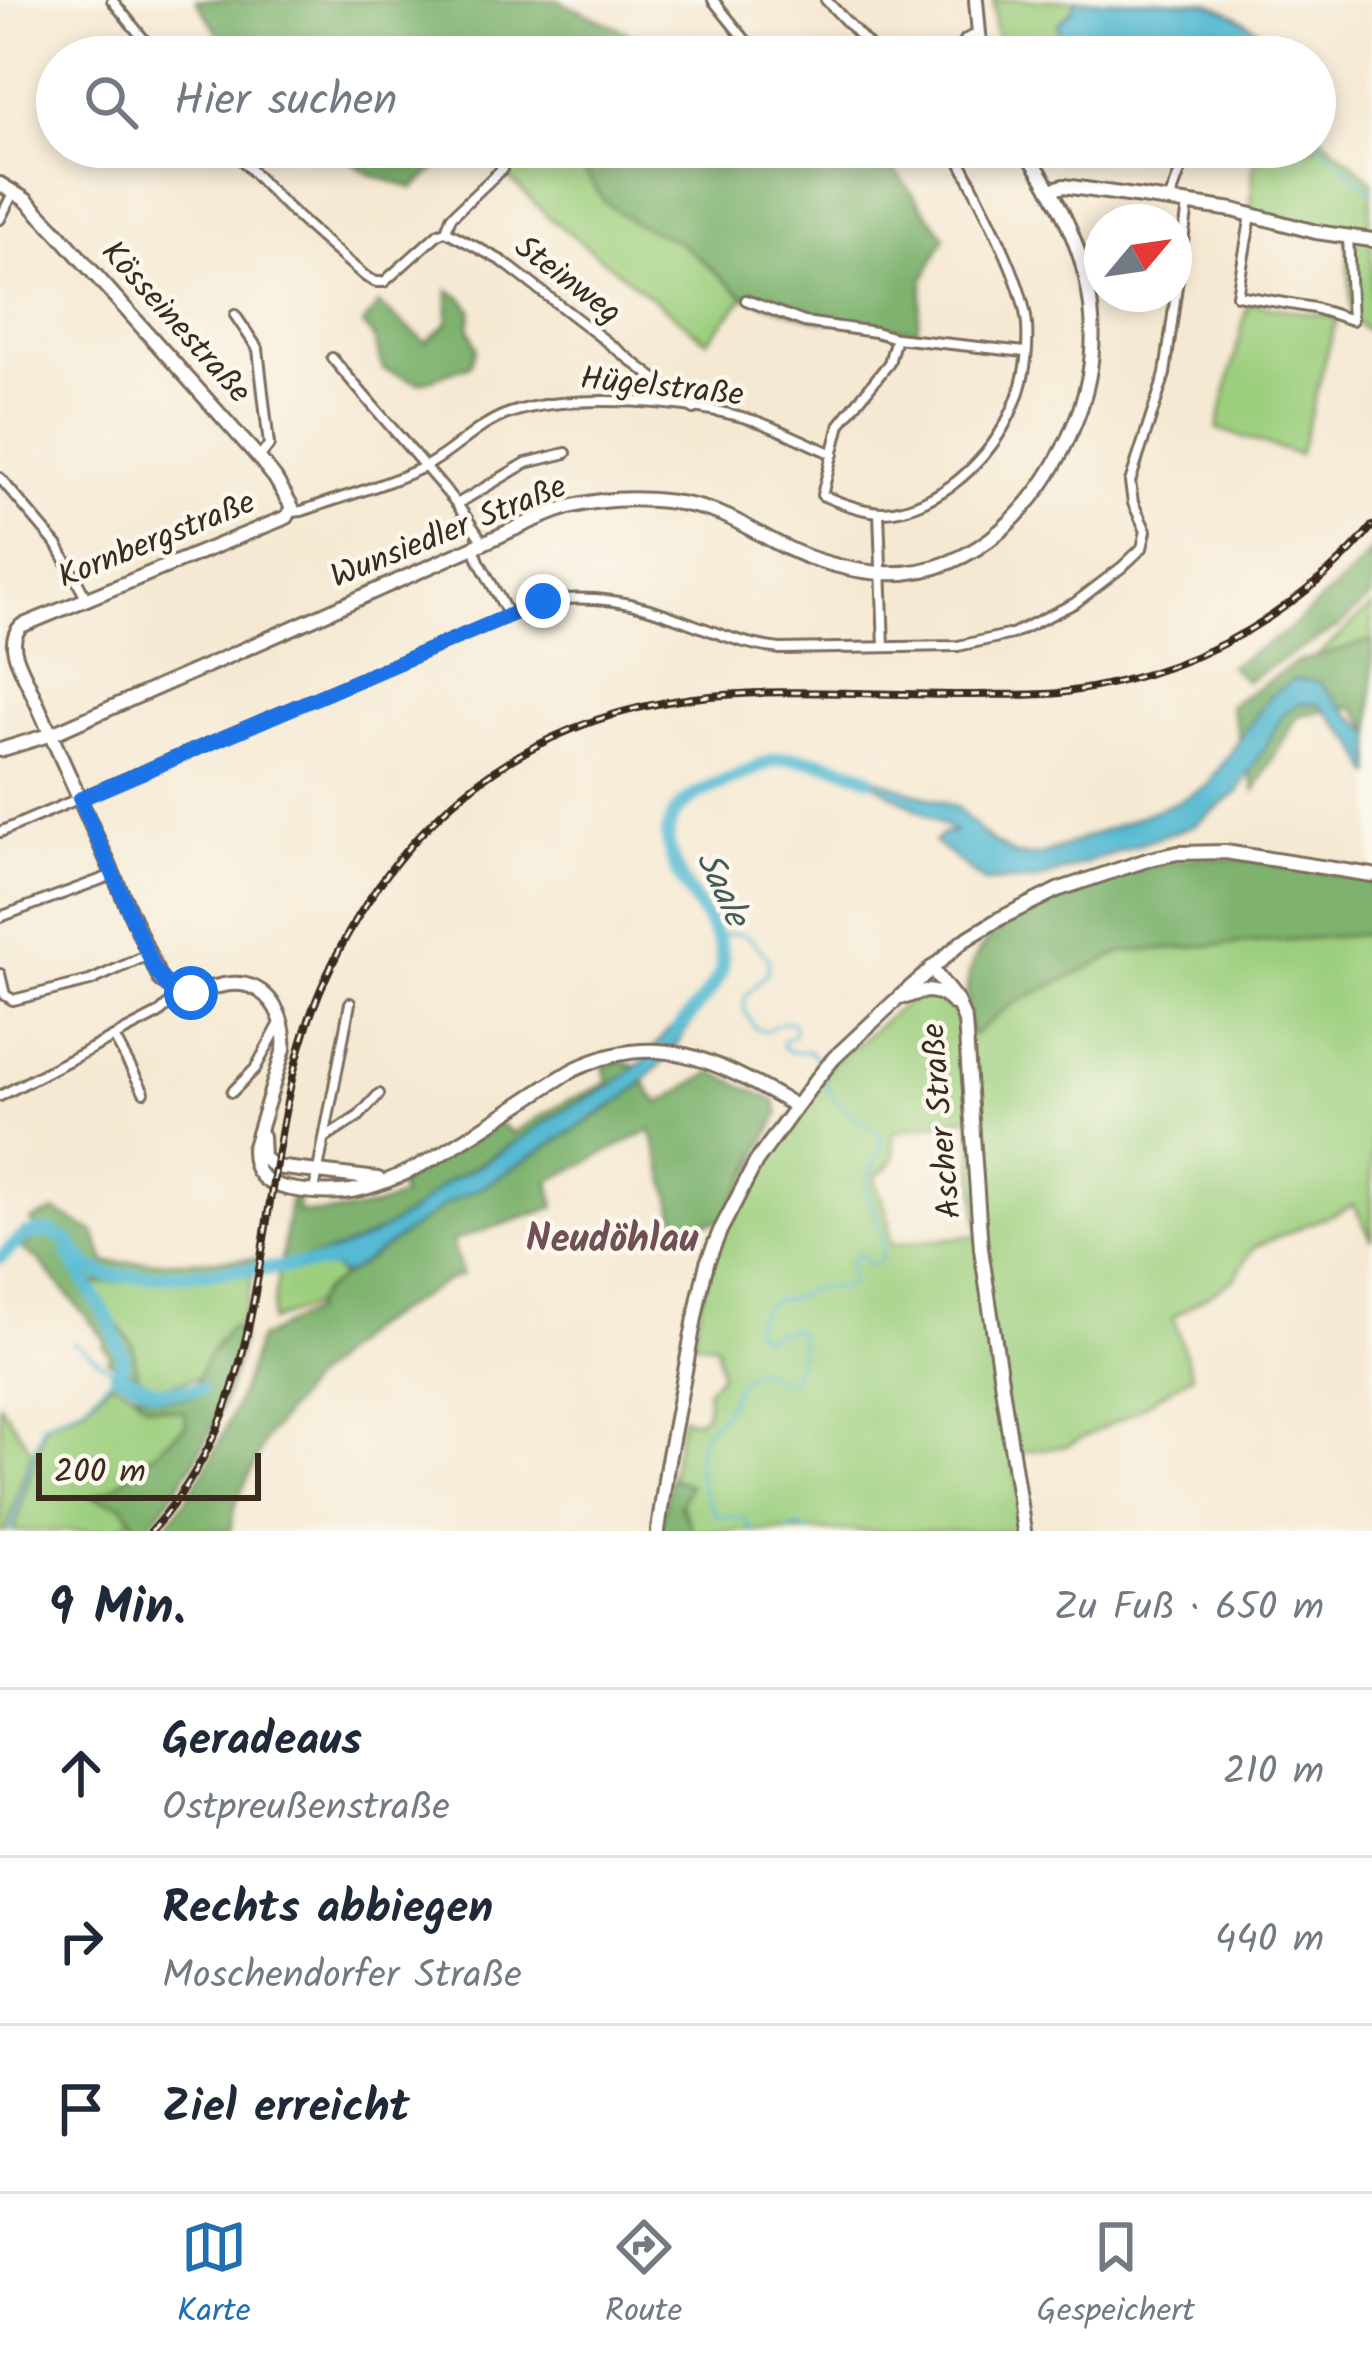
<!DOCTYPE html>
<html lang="de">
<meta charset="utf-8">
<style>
body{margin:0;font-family:Kalam,sans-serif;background:#f2f2f3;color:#1f2937}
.compass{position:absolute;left:1084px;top:204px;width:108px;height:108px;border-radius:50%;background:#fff;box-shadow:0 6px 18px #0003;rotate:61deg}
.scale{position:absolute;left:36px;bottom:30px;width:225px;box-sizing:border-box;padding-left:12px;border:6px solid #3b2a1e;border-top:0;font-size:33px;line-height:42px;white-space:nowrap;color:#3b2a1e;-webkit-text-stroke:9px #fbf7ec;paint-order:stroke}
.stop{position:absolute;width:36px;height:36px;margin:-27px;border:9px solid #1a73e8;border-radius:50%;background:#fff}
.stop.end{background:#1a73e8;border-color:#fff;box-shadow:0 3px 12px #0008}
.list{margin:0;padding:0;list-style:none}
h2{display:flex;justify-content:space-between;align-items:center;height:156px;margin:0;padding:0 48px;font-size:51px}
h2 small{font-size:39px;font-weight:400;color:#747a83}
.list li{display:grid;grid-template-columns:78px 1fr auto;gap:36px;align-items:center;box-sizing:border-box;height:168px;padding:0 48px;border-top:3px solid #e0e1e3}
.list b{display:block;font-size:45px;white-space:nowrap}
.list p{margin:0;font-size:39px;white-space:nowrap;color:#747a83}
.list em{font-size:39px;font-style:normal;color:#747a83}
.icon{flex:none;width:66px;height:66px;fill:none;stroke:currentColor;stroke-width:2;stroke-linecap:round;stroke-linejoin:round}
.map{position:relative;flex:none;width:1372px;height:1531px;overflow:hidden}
.search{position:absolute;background:#fff;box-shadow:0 6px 18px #0003;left:36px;right:36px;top:36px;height:132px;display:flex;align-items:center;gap:30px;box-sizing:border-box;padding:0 42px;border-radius:66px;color:#747a83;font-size:45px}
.sheet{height:660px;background:#fff}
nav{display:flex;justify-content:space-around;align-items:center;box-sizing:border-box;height:168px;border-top:3px solid #e0e1e3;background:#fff;font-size:33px;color:#747a83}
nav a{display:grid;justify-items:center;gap:6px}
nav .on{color:#1f6fb2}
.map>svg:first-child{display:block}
.green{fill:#9ecf7f;stroke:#6c7c4e;stroke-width:3;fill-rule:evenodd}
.forest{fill:#7eb26e;stroke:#5c6e46;stroke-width:3}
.water{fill:#54bad2;stroke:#487278;stroke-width:3}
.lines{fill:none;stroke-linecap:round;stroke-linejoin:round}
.stream{stroke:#54bad2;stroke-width:3}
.river{stroke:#54bad2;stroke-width:14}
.street-casing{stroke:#7c6d5d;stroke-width:14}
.secondary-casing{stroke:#7c6d5d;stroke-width:18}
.street{stroke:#fff;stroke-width:8}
.secondary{stroke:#fff;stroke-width:12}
.rail-casing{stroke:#3b2a1e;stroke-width:8}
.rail{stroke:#fbf7ec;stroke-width:3;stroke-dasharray:9;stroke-linecap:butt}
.route{stroke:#1a73e8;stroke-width:15}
.labels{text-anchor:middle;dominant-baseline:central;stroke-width:9;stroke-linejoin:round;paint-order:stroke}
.street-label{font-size:33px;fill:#3b2a1e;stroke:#fbf7ec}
.water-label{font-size:36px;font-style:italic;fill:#445c5d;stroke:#fbf7ec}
.quarter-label{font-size:39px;font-weight:bold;fill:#704f56;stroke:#fbf7ec}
</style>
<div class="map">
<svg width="1372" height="1531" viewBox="0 0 1372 1531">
<rect width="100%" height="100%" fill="#fbf7ec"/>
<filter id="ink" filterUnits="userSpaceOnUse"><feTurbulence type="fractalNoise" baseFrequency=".00833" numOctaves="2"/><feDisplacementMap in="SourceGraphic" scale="24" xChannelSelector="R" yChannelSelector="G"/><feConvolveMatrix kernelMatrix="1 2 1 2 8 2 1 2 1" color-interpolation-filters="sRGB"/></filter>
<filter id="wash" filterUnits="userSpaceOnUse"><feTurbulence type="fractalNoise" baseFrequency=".004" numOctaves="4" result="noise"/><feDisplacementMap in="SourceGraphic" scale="48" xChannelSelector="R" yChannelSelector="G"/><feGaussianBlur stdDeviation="2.7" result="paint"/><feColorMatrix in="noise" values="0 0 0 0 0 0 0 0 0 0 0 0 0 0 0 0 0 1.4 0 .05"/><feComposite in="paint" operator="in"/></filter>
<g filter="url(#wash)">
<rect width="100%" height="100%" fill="#f5e9d3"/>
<g class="green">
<path d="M 994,0 L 1075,0 L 1074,8 L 1057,25 L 1067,50 L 1046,52 L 1042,57 L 1002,57 L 995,28 Z"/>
<path d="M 1316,132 L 1372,181 L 1369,239 L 1372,240 L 1372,334 L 1352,320 L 1347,237 L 1251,214 L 1254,147 C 1277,152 1292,147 1315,147 Z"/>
<path d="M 478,147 L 568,147 L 604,201 L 633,222 L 681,243 L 745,297 L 707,341 L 551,219 Z"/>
<path d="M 1248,303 L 1337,318 L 1299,455 L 1217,429 Z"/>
<path d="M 1372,606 L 1372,640 L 1316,657 Z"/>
<path d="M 1372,934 L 1372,1240 L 1354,1205 L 1254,1247 L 1234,1279 L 1173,1317 L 1192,1375 L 1129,1415 L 1066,1446 L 1013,1453 L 1025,1531 L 693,1531 L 670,1478 L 682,1417 L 693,1421 L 704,1416 L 708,1404 L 707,1389 L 721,1374 L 716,1345 L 693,1341 L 710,1259 L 744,1180 L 832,1064 L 902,1006 L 926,992 L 947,1001 L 973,1035 L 1009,1006 L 1122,952 ZM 971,1116 L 979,1235 L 891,1245 L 887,1213 L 876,1184 L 876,1175 L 886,1169 L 894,1158 L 893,1132 Z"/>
<path d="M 322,1268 L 335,1268 L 339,1274 L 348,1273 L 324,1290 L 315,1305 L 271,1321 L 279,1272 Z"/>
<path d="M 253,1275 L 243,1320 C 220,1332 207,1353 200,1377 L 156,1388 L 137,1375 L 133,1345 L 96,1296 L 96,1283 Z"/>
<path d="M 112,1381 L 132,1391 L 145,1404 L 185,1412 L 186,1425 L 113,1490 L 95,1498 L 122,1505 L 132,1517 L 116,1531 L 14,1531 L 45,1424 L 85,1407 Z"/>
<path d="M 0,1404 L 32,1451 L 6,1531 L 0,1531 Z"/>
</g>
<g class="forest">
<path d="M 196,0 L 557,0 L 681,57 L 234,57 Z"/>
<path d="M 329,147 L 463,147 L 413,188 L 371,175 Z"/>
<path d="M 568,147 L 855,147 L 892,167 L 945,237 L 924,278 L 917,330 L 817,320 L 745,297 L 681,243 L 633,222 L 604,201 Z"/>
<path d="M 448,290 L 462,298 L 472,310 L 469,327 L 477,348 L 470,365 L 420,383 L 383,369 L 374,338 L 363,325 L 378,304 L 426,342 L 448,323 Z"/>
<path d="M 1372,550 L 1372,596 L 1338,627 L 1246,681 L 1230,666 L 1286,632 L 1356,569 Z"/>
<path d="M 1372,640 L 1372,731 L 1354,707 L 1298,715 L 1255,791 L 1230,705 L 1298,662 Z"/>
<path d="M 1199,857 L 1266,862 L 1372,880 L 1372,934 L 1122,952 L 1009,1006 L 972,1036 C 966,1008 962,979 978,953 C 1011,897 1138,868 1199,857 Z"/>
<path d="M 621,1061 L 637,1067 C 612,1087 584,1098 557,1115 C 523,1136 490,1159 454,1178 C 438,1187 425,1202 410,1213 C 369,1240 330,1257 281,1263 L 291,1195 L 298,1196 L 298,1212 C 337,1214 367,1212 402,1196 L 398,1184 L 500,1123 L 512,1133 L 569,1100 L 608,1083 L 603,1066 Z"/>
<path d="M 713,1072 L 775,1101 L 779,1114 L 723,1221 L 679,1226 L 651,1130 L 550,1181 L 555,1207 L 452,1241 L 462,1275 L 450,1279 L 366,1330 L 309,1382 L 266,1438 L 235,1505 L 230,1531 L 162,1531 C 210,1473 237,1411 258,1339 L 313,1311 L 315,1302 L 324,1290 L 348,1273 L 450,1202 L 486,1185 L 612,1107 L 645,1082 L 651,1094 L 660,1103 Z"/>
<path d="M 55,1211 L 94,1232 L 106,1263 L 257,1259 L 253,1275 L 96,1283 L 96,1296 L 133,1345 L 137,1375 L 108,1361 L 111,1356 L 104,1347 L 104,1338 L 39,1261 L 20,1247 L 31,1242 L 41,1231 L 30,1221 Z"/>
<path d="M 229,1328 L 242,1331 C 231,1405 195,1470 147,1527 L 143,1531 L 124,1531 L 134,1521 L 122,1505 L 93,1497 L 113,1489 L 186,1425 L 185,1412 L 145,1404 L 132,1391 L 161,1399 L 192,1397 L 204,1362 Z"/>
<path d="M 670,1478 L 690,1485 L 680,1505 L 693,1531 L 660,1531 Z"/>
</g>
<g class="water">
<path d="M 1075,0 C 1113,0 1170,0 1207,3 C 1232,10 1274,40 1294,57 L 1102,57 L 1067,50 L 1057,25 L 1074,8 Z"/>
<path d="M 1294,679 L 1319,682 L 1350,715 L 1372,733 L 1372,776 L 1356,744 L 1319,704 L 1299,703 L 1283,715 L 1238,792 L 1195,825 L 1037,880 L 984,882 L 934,842 L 943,834 L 954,832 L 854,771 L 956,807 L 989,839 L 1015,855 L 1039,856 L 1179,801 L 1206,787 L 1270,696 Z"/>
<path d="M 697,1015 L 665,1060 L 629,1095 L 486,1185 L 450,1202 L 348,1273 L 339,1274 L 325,1255 L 371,1237 L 411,1212 L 447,1182 L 483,1164 L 561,1112 L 611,1086 L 644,1061 L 668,1030 Z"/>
</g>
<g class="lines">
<g class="stream">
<path d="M 1315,143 L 1319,143 L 1372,191"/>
<path d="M 716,937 C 747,928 750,937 769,960 L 767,973 L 745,997 L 744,1010 L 755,1028 L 764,1031 L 784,1022 L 792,1022 L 795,1029 L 793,1037 L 784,1040 L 782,1046 L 790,1052 L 809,1051 L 816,1059 L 820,1070"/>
<path d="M 10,1531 L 43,1423 L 83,1405 L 116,1373 L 73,1342"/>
<path d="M 753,1531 L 744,1518 L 718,1516 C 699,1493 687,1453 709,1426 C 713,1421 719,1418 723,1413 C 737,1393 732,1380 758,1368 L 781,1382 L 792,1379 C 796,1362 809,1339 792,1328 L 762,1337 L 756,1332 L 754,1324 L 762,1309 L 774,1300 L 792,1299 L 811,1289 L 848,1287 L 851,1281 L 849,1263 L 859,1253 L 863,1255 L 866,1262 L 871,1265 L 880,1261 C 891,1236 872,1215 867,1190 C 863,1168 893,1151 875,1129 C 871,1125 865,1122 860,1119 C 841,1109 831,1099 824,1079"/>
<path d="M 787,1531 L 798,1525 L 808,1531"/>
</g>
<g class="river">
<path d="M 674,1035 C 686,1018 719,985 722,967 C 729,927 664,881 668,832 C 671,798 718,785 745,773 C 756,768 768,761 779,759 C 807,756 844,766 869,778"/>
<path d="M 68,1253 L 110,1322 L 124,1360 L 116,1373 L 157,1392 L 200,1389"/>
<path d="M 0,1258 L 26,1234 L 50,1232 L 68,1241 L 87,1267 L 110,1276 L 160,1276 L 274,1268 L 331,1262 L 346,1257"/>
</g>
</g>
</g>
<g filter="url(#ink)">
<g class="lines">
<defs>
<g id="street">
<path d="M 112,0 L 158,57"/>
<path d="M 713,0 L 759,57"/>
<path d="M 826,0 L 880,57"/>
<path d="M 956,57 L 966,39 L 977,34"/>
<path d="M 231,147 C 271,196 318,236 366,277 L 376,282 L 384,282 L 439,233 L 446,231 L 502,261 L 694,409"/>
<path d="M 1169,201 L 1187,153 L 1187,147"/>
<path d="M 1251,215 L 1237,295 L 1314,308 L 1352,320 L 1348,237"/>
<path d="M 0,219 L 13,193"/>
<path d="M 446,231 L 451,217 L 502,169"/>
<path d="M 746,300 L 804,322 L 875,332 L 896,338 L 1025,352"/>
<path d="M 235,315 L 258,349 L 269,445 L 259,458"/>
<path d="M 896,338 L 889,363 L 840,424 L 822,495 C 840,503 865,512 884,512 C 909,511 932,499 952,485 C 1002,447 1031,390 1027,325 C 1023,276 975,193 953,147"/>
<path d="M 332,358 L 457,504 L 483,542"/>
<path d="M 0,478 L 58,546 L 86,598"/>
<path d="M 457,504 L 526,463 L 566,453"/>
<path d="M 292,512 L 302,511 C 341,497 387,485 424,467 C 454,452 477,424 510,413 C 573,392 692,401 756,421 C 782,430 808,444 833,454"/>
<path d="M 879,512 L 884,647"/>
<path d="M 474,547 L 479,561 L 508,614"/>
<path d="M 0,832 L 543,601 C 578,596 611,598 646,608 C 691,621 733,644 780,649 L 958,646 L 1012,634 L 1075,603 L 1122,567 L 1142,548 L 1146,531 L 1133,503 L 1130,482 L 1165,374 L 1188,205"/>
<path d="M 0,917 L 113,875"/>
<path d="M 0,974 L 5,995 L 13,1000 L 90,981 L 148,955"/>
<path d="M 114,1037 L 144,1092"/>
<path d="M 232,1092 L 255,1069 L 279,1025"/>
<path d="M 0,1096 L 158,1014 L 170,1003 L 176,991"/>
<path d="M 325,1138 L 359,1116 L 379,1094"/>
<path d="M 314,1191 L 350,1003"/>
</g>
<g id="secondary">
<path d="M 976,0 L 981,57"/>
<path d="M 0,184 L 26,200 L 57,232 L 259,458 L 275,478 L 292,507 L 287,517 L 21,626 C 4,644 22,669 30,688 L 160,979 C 186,1006 202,986 231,984 C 268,981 287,1017 284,1049 L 253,1150 C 253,1173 264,1183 286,1188 C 306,1192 330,1194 351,1191 C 420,1180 511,1106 573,1070 C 661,1027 718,1063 796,1106"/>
<path d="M 1050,190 L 1064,186 L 1233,210 L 1316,232 L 1372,240"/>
<path d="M 0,750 L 52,734 C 160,686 269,639 377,590 C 418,572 460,553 501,535 C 523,525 546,514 569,507 C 618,494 683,497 730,518 C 757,531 783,549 811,558 C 832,565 860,572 883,573 C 977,578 1044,501 1076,420 C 1115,322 1081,229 1023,147"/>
<path d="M 931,968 L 957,1001 L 965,1021 L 981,1249 L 1024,1531"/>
<path d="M 906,997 C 925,989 938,988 953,1003"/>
<path d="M 262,1136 L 263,1158 L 275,1167 L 378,1179"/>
<path d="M 658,1531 L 667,1466 L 699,1297 L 707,1263 L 720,1231 L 756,1162 L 815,1081 L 834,1058 L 894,1002 L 963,941 L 999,919 L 1057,890 L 1150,859 L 1178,853 L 1225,852 L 1372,875"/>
</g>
</defs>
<use href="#street" class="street-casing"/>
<use href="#secondary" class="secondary-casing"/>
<use href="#street" class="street"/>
<use href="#secondary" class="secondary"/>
<defs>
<path id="rail" d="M 151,1531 C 236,1438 249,1333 268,1214 C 279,1147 288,1075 312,1011 C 350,910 419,816 511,760 C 658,670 807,696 970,695 C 999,694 1030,696 1060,693 C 1135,683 1208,658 1271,616 C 1308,591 1344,562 1372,526"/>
</defs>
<use href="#rail" class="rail-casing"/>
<use href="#rail" class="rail"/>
</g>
</g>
<g class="lines" filter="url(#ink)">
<path class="route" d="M 191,993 L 167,986 L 155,970 L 80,799 L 543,601"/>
</g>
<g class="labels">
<g class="street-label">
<text transform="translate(567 281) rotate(37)">Steinweg</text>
<text transform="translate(175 323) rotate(48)">Kösseinestraße</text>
<text transform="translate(662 388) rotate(6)">Hügelstraße</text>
<text transform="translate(449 533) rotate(-22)">Wunsiedler Straße</text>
<text transform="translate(157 541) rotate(-22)">Kornbergstraße</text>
<text transform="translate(943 1121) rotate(-95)">Ascher Straße</text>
</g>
<g class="water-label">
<text transform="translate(721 889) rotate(65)">Saale</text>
</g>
<g class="quarter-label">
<text x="612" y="1241">Neudöhlau</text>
</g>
</g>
</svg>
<svg class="compass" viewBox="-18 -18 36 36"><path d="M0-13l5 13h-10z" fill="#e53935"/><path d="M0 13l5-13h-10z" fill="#747a83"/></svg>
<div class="scale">200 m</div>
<div class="stop" style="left:191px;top:993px"></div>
<div class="stop end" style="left:543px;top:601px"></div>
<div class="search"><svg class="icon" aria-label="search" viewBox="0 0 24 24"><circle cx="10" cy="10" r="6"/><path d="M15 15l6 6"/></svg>Hier suchen</div>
</div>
<section class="sheet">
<h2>9 Min.<small>Zu Fuß · 650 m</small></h2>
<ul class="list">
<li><svg class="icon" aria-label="ahead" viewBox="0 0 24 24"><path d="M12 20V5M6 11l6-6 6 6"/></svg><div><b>Geradeaus</b><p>Ostpreußenstraße</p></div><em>210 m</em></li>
<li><svg class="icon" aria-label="right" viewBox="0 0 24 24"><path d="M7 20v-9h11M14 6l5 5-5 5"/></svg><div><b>Rechts abbiegen</b><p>Moschendorfer Straße</p></div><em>440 m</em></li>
<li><svg class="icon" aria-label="arrive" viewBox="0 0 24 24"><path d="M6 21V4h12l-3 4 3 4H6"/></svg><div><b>Ziel erreicht</b></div></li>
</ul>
</section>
<nav>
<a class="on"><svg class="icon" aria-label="map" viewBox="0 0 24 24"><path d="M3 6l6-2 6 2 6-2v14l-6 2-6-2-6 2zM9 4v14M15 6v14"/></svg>Karte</a>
<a><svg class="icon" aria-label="directions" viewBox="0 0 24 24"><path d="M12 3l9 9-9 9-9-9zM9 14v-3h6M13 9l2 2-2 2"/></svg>Route</a>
<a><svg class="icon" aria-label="saved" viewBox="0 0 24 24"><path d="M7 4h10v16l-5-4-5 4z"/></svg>Gespeichert</a>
</nav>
